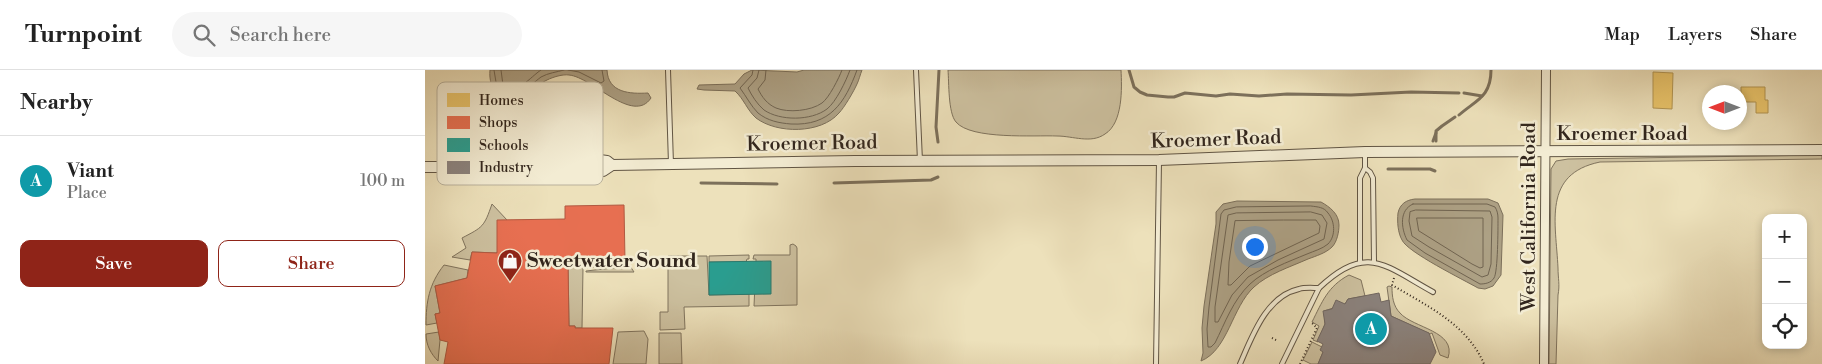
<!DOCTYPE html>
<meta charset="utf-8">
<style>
body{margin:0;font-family:"Libre Bodoni",serif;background:#f6f6f6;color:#222}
.controls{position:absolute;right:15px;bottom:15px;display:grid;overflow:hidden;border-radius:10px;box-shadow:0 2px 8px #0003}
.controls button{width:45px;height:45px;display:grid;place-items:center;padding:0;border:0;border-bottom:1px solid #e0e0e0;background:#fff;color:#222;font:25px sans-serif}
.compass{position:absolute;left:1277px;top:15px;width:45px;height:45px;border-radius:50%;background:#fff;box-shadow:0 2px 8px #0003;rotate:270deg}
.you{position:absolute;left:829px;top:176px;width:18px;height:18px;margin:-12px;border:4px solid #fff;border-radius:50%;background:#1a73e8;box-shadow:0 0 0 8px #1a73e833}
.badge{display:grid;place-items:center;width:32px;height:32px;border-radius:50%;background:#8f2418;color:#fff;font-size:16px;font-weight:700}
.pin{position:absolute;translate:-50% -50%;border:2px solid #fff;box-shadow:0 1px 5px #0006}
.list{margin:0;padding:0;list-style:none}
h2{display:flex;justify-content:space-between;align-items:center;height:65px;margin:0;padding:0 20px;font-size:21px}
h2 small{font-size:16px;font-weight:400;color:#767676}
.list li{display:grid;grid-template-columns:32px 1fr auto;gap:15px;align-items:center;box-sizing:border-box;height:90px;padding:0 20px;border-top:1px solid #e0e0e0}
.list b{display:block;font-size:19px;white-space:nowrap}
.list p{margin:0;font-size:16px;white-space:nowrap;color:#767676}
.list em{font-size:16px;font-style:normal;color:#767676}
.actions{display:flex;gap:10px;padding:15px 20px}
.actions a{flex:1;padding:11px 0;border:1px solid #8f2418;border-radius:10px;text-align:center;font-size:18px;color:#8f2418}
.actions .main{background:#8f2418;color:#fff}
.icon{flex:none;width:28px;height:28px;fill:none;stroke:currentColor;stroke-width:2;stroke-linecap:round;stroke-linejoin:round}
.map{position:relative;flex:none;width:1397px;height:294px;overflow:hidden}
header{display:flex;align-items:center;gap:30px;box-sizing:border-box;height:70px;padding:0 25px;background:#fff;border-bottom:1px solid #e0e0e0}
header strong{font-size:24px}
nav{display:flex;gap:28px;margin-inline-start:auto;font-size:18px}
.search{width:350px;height:45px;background:#f6f6f6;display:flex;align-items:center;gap:12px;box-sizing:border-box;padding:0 18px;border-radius:28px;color:#767676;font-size:19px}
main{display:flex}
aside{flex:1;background:#fff}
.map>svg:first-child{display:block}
.green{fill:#cdc1a0;stroke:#80745e}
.water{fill:#ada185;stroke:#7c705b}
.homes{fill:#e9c46a;stroke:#b29553}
.shops{fill:#e76f51;stroke:#b15941}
.schools{fill:#2a9d8f;stroke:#2c796d}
.industry{fill:#8a817c;stroke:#706660}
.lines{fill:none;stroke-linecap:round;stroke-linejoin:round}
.shore{stroke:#706451;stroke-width:1}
.stream{stroke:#7c705b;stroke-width:3}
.service-casing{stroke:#615544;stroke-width:6}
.minor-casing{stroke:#615544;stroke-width:10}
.tertiary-casing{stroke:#615544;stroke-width:12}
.path{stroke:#32261d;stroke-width:2;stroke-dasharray:1 2.5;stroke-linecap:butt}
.service{stroke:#f3ecd3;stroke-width:4}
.minor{stroke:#f3ecd3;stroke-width:8}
.tertiary{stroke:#f3ecd3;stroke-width:10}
.labels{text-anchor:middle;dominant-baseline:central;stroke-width:5;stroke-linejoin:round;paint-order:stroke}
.street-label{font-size:20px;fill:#32261d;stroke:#f3ecd3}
.poi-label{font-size:20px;font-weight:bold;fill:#32261d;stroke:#f3ecd3;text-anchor:start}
.key{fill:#f3ecd3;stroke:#b9b19c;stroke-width:1}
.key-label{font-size:14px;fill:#32261d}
</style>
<header>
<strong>Turnpoint</strong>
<div class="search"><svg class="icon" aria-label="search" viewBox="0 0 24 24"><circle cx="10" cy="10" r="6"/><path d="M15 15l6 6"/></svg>Search here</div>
<nav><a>Map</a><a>Layers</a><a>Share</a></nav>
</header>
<main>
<aside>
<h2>Nearby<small></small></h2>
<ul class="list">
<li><span class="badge" style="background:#0f9aa8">A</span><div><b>Viant</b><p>Place</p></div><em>100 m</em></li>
</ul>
<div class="actions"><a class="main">Save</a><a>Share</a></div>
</aside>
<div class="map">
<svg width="1397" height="294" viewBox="0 0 1397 294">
<rect width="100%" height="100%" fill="#ede1bb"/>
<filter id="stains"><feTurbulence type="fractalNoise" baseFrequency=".004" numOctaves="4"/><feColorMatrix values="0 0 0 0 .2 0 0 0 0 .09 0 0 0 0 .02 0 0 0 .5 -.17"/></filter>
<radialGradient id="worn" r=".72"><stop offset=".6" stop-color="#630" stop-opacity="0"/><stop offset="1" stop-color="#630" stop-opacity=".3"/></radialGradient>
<g class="green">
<path d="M 523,0 L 696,0 C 697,18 698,53 680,64 C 666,74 648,66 632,66 C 610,65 546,70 531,52 C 523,43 524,12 523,0 Z"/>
<path d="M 1397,85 L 1397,89 L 1175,92 C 1117,104 1131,153 1133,198 C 1133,208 1135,215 1133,225 L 1131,294 L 1124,294 L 1126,99 L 1131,91 L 1143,89 Z"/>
<path d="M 67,134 L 82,150 L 72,183 L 47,182 L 45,190 L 27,187 L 41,178 L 37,168 C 58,157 59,157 67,134 Z"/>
<path d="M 368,174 L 371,176 L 372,178 L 372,235 L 329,236 L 331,192 L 331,189 L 328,189 L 329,185 L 365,185 L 365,175 Z"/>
<path d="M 324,185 L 324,189 L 322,189 L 321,192 L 284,192 L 284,186 Z"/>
<path d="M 243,186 L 282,186 L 284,225 L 324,224 L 324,236 L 259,237 L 260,259 L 235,260 L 235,242 L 243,242 Z"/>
<path d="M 201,192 L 201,194 L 158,198 L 157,258 L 150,258 L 150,256 L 144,256 L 143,193 Z"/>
<path d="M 19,195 L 43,200 L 42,208 L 10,216 L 15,243 L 10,244 L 12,253 L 1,255 C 1,232 4,214 19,195 Z"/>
<path d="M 205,196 L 209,202 L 161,202 L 161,201 Z"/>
<path d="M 924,205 L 936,210 L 940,226 L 923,229 L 920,234 L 899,241 L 900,254 L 893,272 L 888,270 L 894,256 L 887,252 C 897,232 903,216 924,205 Z"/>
<path d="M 964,216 L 967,217 C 967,226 968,236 975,243 C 988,258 1032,261 1023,288 L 1015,285 L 1007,263 L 1005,264 L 966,246 L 962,217 Z"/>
<path d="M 219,261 L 223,269 L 221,294 L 188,294 L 193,262 Z"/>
<path d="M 14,262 L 15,270 L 13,291 C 6,284 1,275 1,264 Z"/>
<path d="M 234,263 L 256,263 L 257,294 L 234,294 Z"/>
<path d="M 887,272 L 897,277 L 898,282 L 893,294 L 886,294 L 878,290 Z"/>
</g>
<g class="water">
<path d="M 65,0 L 182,0 C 183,23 205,24 223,23 L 226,28 C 208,55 167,7 144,5 C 138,4 128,7 122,10 C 113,14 106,23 97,28 C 76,38 63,19 65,0 Z"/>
<path d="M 327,0 L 372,2 L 379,0 L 437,0 C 435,5 434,10 432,14 C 429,21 419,38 414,43 C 396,64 352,64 331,48 C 322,40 319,29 310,21 L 279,20 L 272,19 L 274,15 L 310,14 L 319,4 Z"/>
<path d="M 990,129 L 1063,129 L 1073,133 L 1078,145 L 1076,205 L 1068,216 L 1060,219 L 1053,218 C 1039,210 982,182 977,170 C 973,163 972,152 973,143 C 975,134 981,130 990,129 Z"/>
<path d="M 812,131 L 896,132 C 905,137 914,144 914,155 C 914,162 912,172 907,177 C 901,183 891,186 883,189 C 865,197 843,204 829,217 C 807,237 803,280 776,291 L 778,283 L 777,258 L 779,236 L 791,154 L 791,142 L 798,134 Z"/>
</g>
<g class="homes">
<path d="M 1228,2 L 1248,3 L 1247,39 L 1228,38 Z"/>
<path d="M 1316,17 L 1340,17 L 1340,30 L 1343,30 L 1343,43 L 1331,43 L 1331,32 L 1316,32 Z"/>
</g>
<path class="shops" d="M 199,135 L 200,191 L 143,193 L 144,256 L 150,256 L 150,258 L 188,258 L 184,294 L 19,294 L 23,272 L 15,270 L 10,244 L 15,243 L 10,216 L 42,208 L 47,182 L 72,183 L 72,150 L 140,149 L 140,136 Z"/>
<path class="schools" d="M 346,191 L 346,224 L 284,225 L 284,192 Z"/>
<path class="industry" d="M 954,223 L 956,232 L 964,230 L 966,246 L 1004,263 L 1011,282 L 1005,294 L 893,294 L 898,282 L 895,280 L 898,274 L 892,271 L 900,254 L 898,241 L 907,239 L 911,230 L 920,234 L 923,229 Z"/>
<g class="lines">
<g class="shore">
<path d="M 69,0 L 72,18 C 87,35 104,16 116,7 C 123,3 132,2 139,0"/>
<path d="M 76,0 L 78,15 C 92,26 105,7 116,0"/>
<path d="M 143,0 L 154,2 L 176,13 L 179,11 L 177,0"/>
<path d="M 328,0 L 327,5 L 315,18 C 321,26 326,36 333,43 C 343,51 354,53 366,54 C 405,56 420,33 432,0"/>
<path d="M 334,0 L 332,8 L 323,18 C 327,26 332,34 339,40 C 355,51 386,51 402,39 C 411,32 421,11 425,0"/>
<path d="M 341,0 L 340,10 L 333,19 C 337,27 342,34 351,38 C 363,43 386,41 397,33 C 404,28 414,8 417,0"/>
<path d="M 988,134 L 1062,134 L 1070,137 C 1072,140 1073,144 1073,148 C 1073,158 1073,202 1069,208 C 1066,213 1060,214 1055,214 L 1000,183 L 982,170 C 976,158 974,140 988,134 Z"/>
<path d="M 886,136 C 893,137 899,137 903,143 C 910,151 911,166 903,174 C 897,179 889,181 882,184 C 863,192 840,200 825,214 C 808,230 800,253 790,273 L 786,277 L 783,277 L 782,259 L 784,237 L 796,144 L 799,140 L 811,137 Z"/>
<path d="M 991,140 L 1065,141 L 1067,147 L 1066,194 L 1063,205 L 1057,207 L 1004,177 L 987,166 L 984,151 L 985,142 Z"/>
<path d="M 886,142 L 897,145 L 902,153 L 899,169 L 853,190 L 823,207 L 807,225 L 793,252 L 790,252 L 790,237 L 803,145 L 811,143 Z"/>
<path d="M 992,148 L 1058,148 L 1058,197 L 1055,198 L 1047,194 L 994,161 Z"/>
<path d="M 859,150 L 891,150 L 895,156 L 894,163 L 825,196 L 806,215 L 803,215 L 804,192 L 810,151 Z"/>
</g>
<g class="stream">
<path d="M 704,0 L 709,17 L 715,22 L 722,25 L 743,27 L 749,27 L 760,23 L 791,26 L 805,24 L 834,26 L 862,24 L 926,25 L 986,22 L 1034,23"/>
<path d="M 1039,23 L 1057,26"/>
<path d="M 1034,45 C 1051,30 1066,27 1066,0"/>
<path d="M 1008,71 L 1011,63"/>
<path d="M 1011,71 L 1011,61 L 1017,56 L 1030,47"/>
<path d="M 513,72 L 511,57 L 514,0"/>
<path d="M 963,99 L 1005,99 L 1010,101"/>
<path d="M 276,113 L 352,114"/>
<path d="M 409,113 L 506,110 L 513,107"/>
</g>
<defs>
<g id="service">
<path d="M 243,0 L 246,94"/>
<path d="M 491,0 L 495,91"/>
<path d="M 940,98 L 945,102 L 948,108 L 949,192"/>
<path d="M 935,192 L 935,108 L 940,98 L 940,83"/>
<path d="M 894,218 C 941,173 959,195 1008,222"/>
<path d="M 731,294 L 734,91"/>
<path d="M 815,294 C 827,267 841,226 874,219 C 880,217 888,218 894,218 L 857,294"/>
</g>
<path id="minor" d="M 1119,294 L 1121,0"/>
<g id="tertiary">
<path d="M 0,97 L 58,97 L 61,100 L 69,103 L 178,101 L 187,95"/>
<path d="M 58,97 L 62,92 L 68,90 L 167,89 L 182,91 L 187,95 L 430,91 L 734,90 L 940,82 L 1397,80"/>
</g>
</defs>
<use href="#service" class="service-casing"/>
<use href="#minor" class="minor-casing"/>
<use href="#tertiary" class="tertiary-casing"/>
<g class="path">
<path d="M 969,208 L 967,215 C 1002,236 1042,254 1059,294"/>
<path d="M 847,268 L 853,271"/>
<path d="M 875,294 L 892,258 L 886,252"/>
</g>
<use href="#service" class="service"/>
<use href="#minor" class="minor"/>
<use href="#tertiary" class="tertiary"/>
</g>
<defs>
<symbol id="shop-pin" viewBox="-11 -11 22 30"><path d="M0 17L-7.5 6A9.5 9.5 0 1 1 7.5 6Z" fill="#8f2418" stroke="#f3ecd3"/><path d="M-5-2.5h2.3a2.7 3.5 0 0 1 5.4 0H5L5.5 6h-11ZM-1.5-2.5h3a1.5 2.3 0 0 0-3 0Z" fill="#fff"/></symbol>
</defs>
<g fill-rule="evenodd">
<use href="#shop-pin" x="71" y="177" width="28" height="38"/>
</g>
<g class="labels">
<g class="street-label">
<text x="1197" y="64">Kroemer Road</text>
<text transform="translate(791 70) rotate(-2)">Kroemer Road</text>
<text transform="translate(387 74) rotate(-1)">Kroemer Road</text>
<text transform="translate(1104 147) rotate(-90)">West California Road</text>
</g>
<g class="poi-label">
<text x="102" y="191">Sweetwater Sound</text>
</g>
</g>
<rect x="12" y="12" width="166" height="103" rx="8" class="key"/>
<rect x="22" y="23" width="23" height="14" fill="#e9c46a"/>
<rect x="22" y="46" width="23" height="13" fill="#e76f51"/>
<rect x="22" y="68" width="23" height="14" fill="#2a9d8f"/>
<rect x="22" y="91" width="23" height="13" fill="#8a817c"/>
<g class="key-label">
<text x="54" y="35">Homes</text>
<text x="54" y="57">Shops</text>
<text x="54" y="80">Schools</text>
<text x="54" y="102">Industry</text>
</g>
<rect width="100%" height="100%" filter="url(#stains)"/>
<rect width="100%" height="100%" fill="url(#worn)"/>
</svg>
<div class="controls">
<button>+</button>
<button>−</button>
<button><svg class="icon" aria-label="locate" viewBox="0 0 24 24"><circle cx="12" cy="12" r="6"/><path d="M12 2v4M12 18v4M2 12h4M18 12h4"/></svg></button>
</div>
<svg class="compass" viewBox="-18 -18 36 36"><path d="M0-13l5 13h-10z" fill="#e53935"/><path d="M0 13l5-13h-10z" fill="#767676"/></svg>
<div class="you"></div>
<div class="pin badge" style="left:946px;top:259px;background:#0f9aa8">A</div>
</div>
</main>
